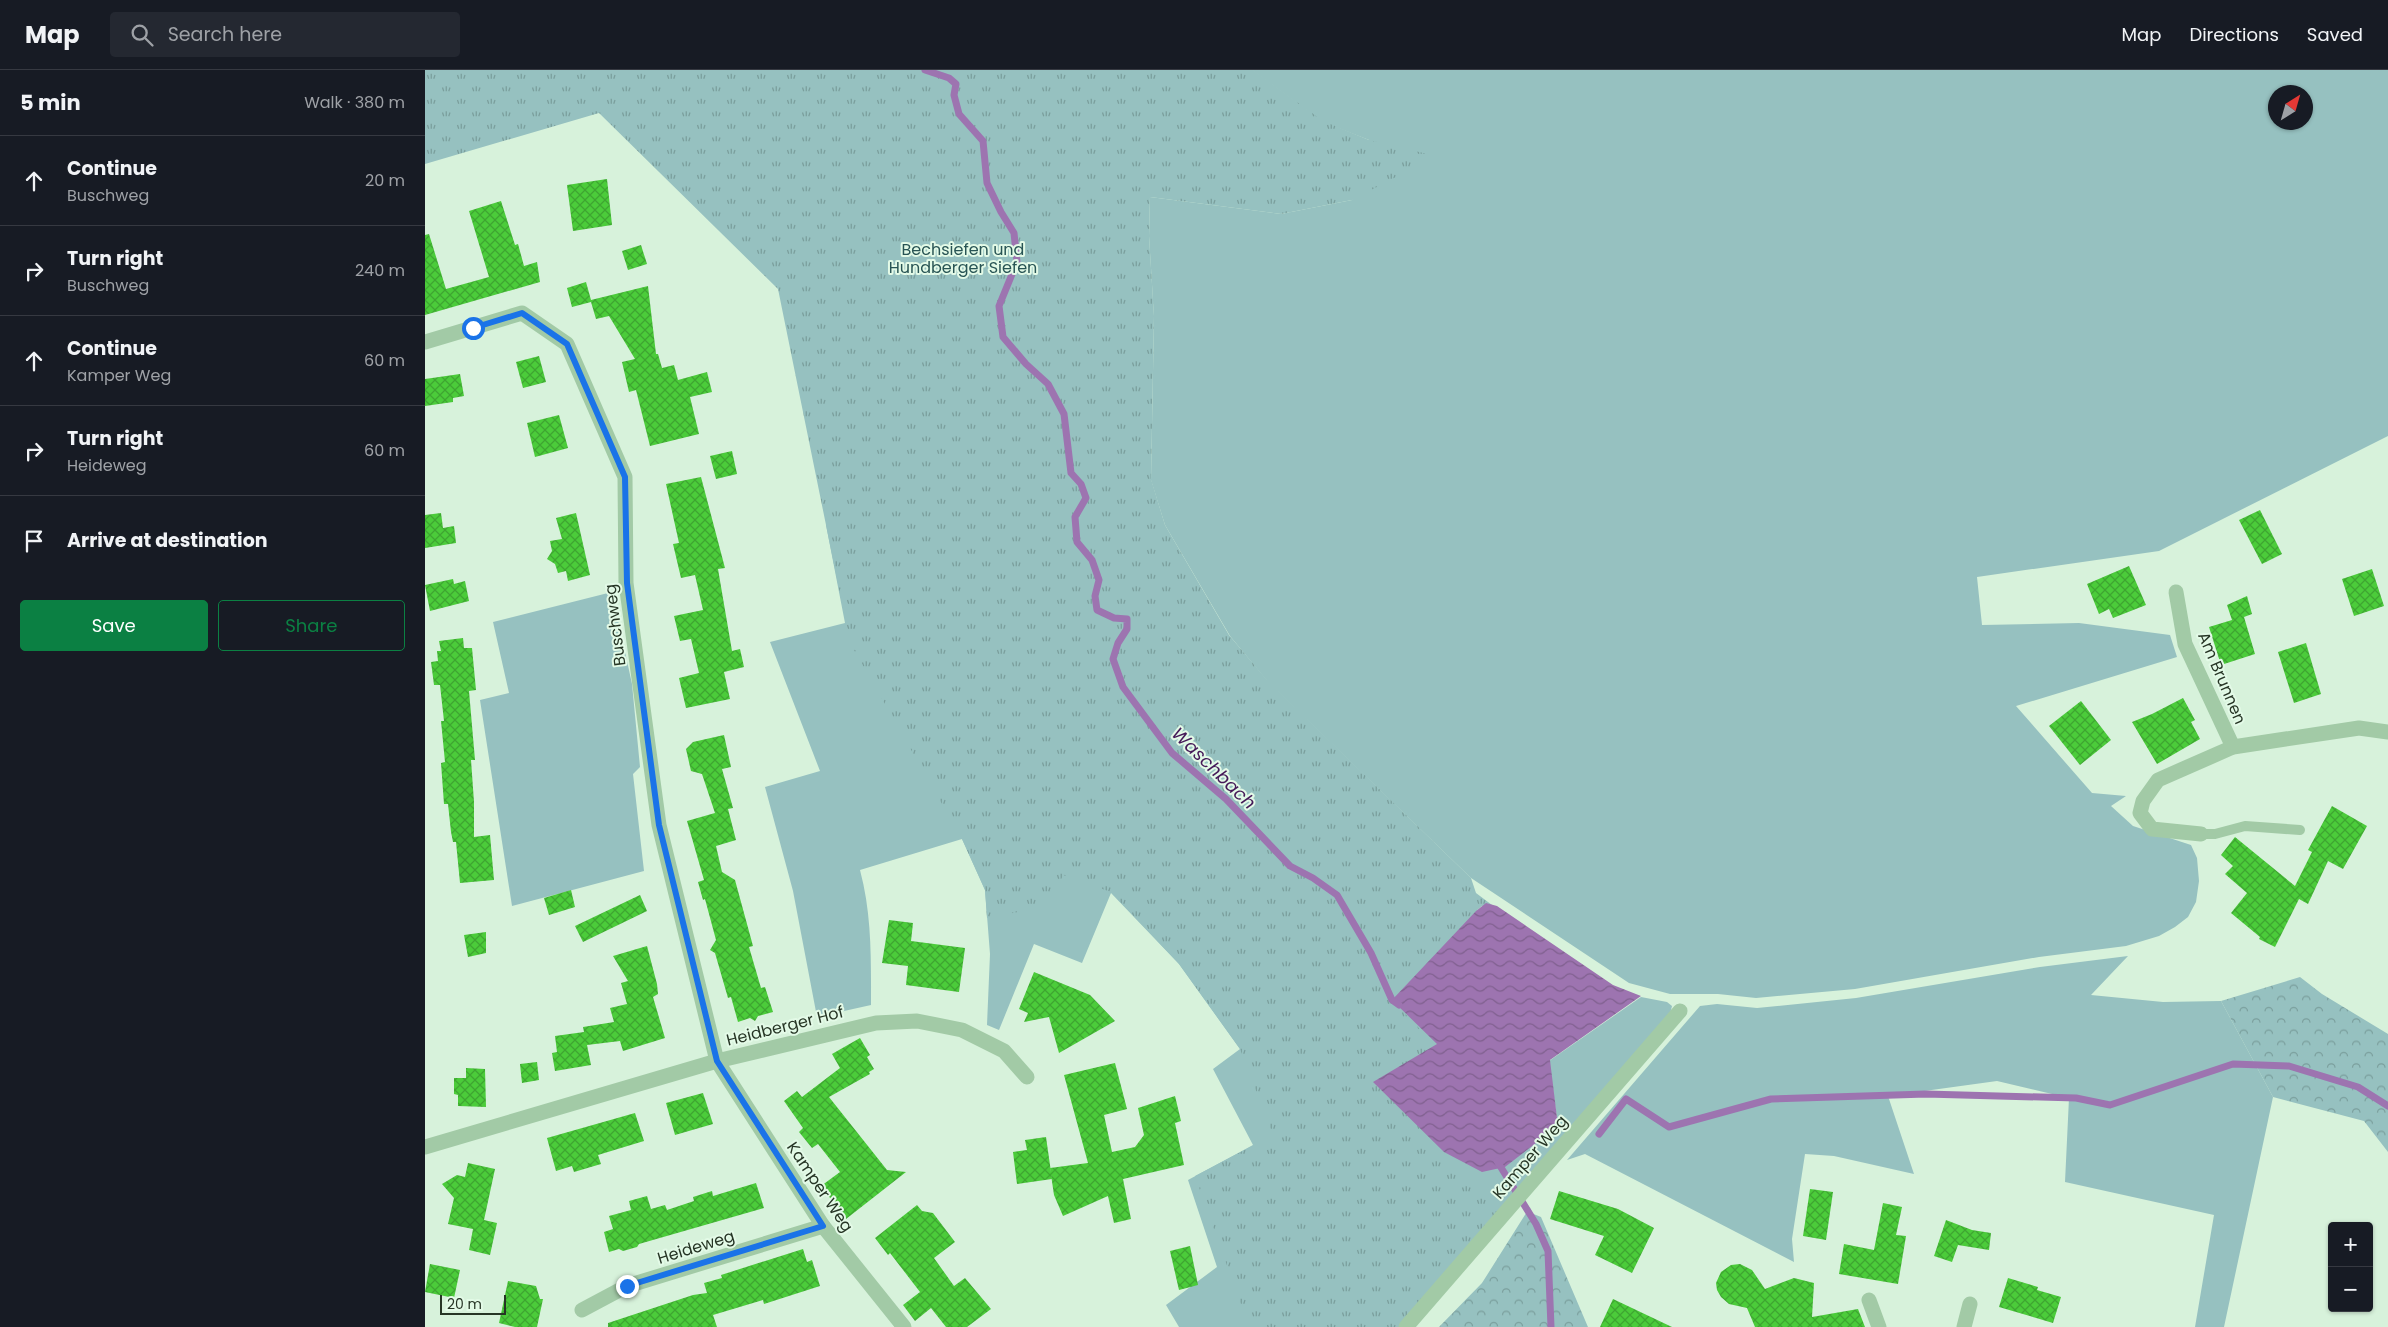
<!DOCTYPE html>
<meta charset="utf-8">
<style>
body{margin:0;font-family:Poppins,sans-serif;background:#242831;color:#f1f3f6}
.controls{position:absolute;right:15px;bottom:15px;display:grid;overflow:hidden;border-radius:5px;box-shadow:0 1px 4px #0004}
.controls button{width:45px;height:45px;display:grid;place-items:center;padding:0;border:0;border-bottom:1px solid #363941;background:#171b24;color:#f1f3f6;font:25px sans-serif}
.compass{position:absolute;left:1843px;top:15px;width:45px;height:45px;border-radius:50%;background:#171b24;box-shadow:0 1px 4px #0004;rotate:37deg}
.scale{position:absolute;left:15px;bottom:12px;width:66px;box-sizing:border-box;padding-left:5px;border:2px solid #263525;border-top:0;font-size:14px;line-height:18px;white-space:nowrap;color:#263525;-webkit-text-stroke:4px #e3fae7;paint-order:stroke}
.stop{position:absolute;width:15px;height:15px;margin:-11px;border:4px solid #1a73e8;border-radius:50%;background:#fff}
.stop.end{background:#1a73e8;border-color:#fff;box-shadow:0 1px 5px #0008}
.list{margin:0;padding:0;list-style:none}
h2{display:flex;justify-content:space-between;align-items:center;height:65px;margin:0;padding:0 20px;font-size:21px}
h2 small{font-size:16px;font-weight:400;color:#9ea1a6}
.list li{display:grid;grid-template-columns:32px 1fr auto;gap:15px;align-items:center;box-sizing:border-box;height:90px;padding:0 20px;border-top:1px solid #363941}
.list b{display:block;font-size:19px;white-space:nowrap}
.list p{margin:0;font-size:16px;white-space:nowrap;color:#9ea1a6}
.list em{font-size:16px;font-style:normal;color:#9ea1a6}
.actions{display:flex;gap:10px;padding:15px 20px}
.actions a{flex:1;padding:11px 0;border:1px solid #0b8043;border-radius:5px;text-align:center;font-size:18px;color:#0b8043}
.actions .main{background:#0b8043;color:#fff}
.icon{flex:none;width:28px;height:28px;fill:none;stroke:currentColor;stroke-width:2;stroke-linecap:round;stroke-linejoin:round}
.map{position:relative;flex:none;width:1963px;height:1257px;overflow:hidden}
header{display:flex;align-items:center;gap:30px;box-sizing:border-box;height:70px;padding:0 25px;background:#171b24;border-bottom:1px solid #363941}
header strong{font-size:24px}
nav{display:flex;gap:28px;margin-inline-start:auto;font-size:18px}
.search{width:350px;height:45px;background:#242831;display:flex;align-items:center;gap:12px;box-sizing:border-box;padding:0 18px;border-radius:5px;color:#9ea1a6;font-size:19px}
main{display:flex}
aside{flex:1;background:#171b24}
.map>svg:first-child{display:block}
.grass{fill:#96c1c0;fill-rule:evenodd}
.forest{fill:url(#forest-crowns)}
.park{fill:url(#park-tufts)}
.water{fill:url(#water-waves)}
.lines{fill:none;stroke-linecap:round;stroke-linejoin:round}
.stream{stroke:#9d74b0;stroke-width:7}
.building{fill:url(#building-cross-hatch)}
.lane{stroke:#a2caa6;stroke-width:10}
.street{stroke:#a2caa6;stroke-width:15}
.route{stroke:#1a73e8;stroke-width:6}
.labels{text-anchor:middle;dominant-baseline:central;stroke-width:4;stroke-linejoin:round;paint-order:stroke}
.park-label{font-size:16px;fill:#285454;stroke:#e3fae7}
.street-label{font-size:16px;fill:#263525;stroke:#e3fae7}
.water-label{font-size:18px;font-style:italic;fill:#451958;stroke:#e3fae7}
</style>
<header>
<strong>Map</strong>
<div class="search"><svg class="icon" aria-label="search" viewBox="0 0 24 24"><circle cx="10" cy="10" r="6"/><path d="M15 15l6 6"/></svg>Search here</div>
<nav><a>Map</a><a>Directions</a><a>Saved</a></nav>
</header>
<main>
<aside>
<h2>5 min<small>Walk · 380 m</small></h2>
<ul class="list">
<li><svg class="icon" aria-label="ahead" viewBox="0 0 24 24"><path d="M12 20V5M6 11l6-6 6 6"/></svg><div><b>Continue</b><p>Buschweg</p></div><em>20 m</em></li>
<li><svg class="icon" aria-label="right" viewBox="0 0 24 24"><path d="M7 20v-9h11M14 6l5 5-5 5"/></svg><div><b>Turn right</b><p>Buschweg</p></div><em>240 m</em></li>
<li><svg class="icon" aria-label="ahead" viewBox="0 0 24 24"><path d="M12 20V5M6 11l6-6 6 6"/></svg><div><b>Continue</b><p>Kamper Weg</p></div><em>60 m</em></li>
<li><svg class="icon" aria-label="right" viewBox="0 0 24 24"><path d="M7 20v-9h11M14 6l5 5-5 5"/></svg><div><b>Turn right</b><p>Heideweg</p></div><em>60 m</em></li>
<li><svg class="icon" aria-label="arrive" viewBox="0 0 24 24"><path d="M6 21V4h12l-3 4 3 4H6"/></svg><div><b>Arrive at destination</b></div></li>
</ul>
<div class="actions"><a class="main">Save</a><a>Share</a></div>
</aside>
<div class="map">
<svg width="1963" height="1257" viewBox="0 0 1963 1257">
<defs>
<pattern id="forest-crowns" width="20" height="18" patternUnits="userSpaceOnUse" patternTransform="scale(1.25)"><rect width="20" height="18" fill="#96c1c0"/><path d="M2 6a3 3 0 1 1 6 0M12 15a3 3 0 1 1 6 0" fill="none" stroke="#7a9e9c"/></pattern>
<pattern id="park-tufts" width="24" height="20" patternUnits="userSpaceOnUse" patternTransform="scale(1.25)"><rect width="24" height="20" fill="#96c1c0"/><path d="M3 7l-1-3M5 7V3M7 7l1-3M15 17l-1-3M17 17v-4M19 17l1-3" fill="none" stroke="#7a9e9c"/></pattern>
<pattern id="water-waves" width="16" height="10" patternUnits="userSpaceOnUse" patternTransform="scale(1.25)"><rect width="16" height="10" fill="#9d74b0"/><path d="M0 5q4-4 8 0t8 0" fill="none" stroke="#80608f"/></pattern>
<pattern id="building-cross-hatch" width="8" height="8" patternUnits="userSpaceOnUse" patternTransform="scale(1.25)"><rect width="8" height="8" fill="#4bcc3a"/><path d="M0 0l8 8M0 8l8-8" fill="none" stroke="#3ea631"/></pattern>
</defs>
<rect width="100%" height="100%" fill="#d7f2db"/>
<g class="grass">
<path d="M 827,0 L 1963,0 L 1963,366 L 1734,481 L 1552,507 L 1557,555 L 1654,553 L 1745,565 L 1752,587 L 1591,636 L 1667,723 L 1701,726 L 1686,736 L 1708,756 L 1766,775 L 1772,788 L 1774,811 L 1771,832 L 1763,847 L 1750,857 L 1734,866 L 1701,876 L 1614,887 L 1430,919 L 1331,928 L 1293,924 L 1245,924 L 1204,913 L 1046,808 L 843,612 L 805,566 L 740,455 L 726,410 L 729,247 L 724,166 L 725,127 L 856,144 L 927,130 L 944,70 L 898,52 ZM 1850,22 L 1880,22 L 1880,52 L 1850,52 Z"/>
<path d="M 483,451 L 1041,811 L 1133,1056 L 1124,991 L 1216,927 L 1242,932 L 1247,936 L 1245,944 L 984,1257 L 754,1257 L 741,1235 L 792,1197 L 763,1110 L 828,1075 L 788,999 L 815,979 L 754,894 L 686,823 L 657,893 L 609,874 L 574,960 L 562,955 L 565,884 L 560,820 L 537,769 L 435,800 C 447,845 446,889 446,935 L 392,947 L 368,821 L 340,717 L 395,701 L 345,572 L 420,553 L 401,455 Z"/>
<path d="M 187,522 L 207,614 L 215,697 L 208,704 L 219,801 L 87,836 L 55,630 L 84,623 L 68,552 Z"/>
<path d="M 1703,886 L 1666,925 L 1738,932 L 1796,931 L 1848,1027 L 1799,1257 L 1770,1257 L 1789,1145 L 1640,1112 L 1644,1028 L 1572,1011 L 1463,1026 L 1489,1104 L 1409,1086 L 1380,1084 L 1367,1169 L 1369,1192 L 1160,1084 L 1142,1090 L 1275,936 L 1292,934 L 1332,938 L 1431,928 L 1615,897 Z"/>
</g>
<g class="forest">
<path d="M 1875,907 L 1897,924 L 1963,964 L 1963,1082 L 1939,1051 L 1848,1027 L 1796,931 Z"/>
<path d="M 1105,1137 L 1106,1143 L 1116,1147 L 1163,1257 L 1014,1257 L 1057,1213 Z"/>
</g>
<path class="park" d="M 0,0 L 828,0 L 898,51 L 944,70 L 1011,86 L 927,130 L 856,144 L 725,127 L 724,166 L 729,246 L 726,409 L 740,455 L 804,565 L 842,610 L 1046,808 L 1051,823 L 1067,835 L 1057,836 L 1034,855 L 966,929 L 1011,976 L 948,1012 L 1055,1116 L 1078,1127 L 1076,1144 L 984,1257 L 824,1257 L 770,1106 L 848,1065 L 815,979 L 754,894 L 686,822 L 638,805 L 625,836 L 562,848 L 560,820 L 537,769 L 425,573 L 353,219 L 174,43 L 0,94 Z"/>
<path class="water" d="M 1061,833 L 1072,836 L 1188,915 L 1216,926 L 1125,990 L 1133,1056 L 1080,1097 L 1057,1102 L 1019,1082 L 948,1012 L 1012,974 L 967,930 L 1051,841 Z"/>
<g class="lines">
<g class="stream">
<path d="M 500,0 L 524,8 L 531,14 L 529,25 L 534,44 L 558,71 L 562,113 L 576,142 L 589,163 L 592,192 L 574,236 L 578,267 L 601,294 L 623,314 L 639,344 L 646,403 L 656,414 L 661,428 L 650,447 L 652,472 L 667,490 L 674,510 L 670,526 L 672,540 L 689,548 L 702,549 L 702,559 L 693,573 L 688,589 L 698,617 L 747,683 L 801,729 L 865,796 L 888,808 L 912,825 L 946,883 L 967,930 L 974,935"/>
<path d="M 1174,1064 L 1201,1029 L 1244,1057 L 1346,1029 L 1501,1024 L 1651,1028 L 1685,1035 L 1808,994 L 1864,996 L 1933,1017 L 1963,1036"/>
<path d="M 1072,1091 L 1111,1154 L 1123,1181 L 1126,1257"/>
</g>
</g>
<g class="building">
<path d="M 182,109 L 187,155 L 148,161 L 142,115 Z"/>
<path d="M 76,131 L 90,175 L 93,174 L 99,196 L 112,192 L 115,212 L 0,245 L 0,165 L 4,164 L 21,219 L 64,207 L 44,141 Z"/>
<path d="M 216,175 L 222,194 L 203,200 L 197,181 Z"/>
<path d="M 161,212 L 166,230 L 223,216 L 231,284 L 233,284 L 237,298 L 249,295 L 253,310 L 282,302 L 287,322 L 265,327 L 274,364 L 225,376 L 211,320 L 204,322 L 197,292 L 210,289 L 184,246 L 171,249 L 166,232 L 147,237 L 142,218 Z"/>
<path d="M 114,286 L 121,312 L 98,318 L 91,292 Z"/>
<path d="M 35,304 L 39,326 L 28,328 L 28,332 L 0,336 L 0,309 Z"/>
<path d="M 134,345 L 143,378 L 110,387 L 102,353 Z"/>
<path d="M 307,381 L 312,404 L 291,409 L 285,386 Z"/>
<path d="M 276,407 L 300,498 L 293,499 L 307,581 L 315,579 L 319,597 L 299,602 L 305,629 L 261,638 L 254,608 L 274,603 L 266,569 L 255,571 L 249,546 L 278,540 L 270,505 L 256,508 L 248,474 L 254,473 L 241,414 Z"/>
<path d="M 1835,440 L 1857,484 L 1837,494 L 1814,450 Z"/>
<path d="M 16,443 L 18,458 L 29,456 L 31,473 L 0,478 L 0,445 Z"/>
<path d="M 151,443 L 165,505 L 143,511 L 141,501 L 133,503 L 130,494 L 122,489 L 127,481 L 125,471 L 137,469 L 131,448 Z"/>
<path d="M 1704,496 L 1721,535 L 1688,548 L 1684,539 L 1674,544 L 1662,514 Z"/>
<path d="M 1947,499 L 1959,536 L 1929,546 L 1917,509 Z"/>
<path d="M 28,509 L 29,514 L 40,511 L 44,531 L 5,541 L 0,515 Z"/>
<path d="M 1822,526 L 1827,544 L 1819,547 L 1830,584 L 1796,595 L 1784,557 L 1807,550 L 1802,535 Z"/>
<path d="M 38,568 L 39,578 L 47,578 L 51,620 L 44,621 L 50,690 L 46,690 L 49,732 L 49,767 L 65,765 L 69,810 L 35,813 L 31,772 L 28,772 L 26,762 L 23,734 L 19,734 L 16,693 L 20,692 L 16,651 L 19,651 L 15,615 L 9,615 L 6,592 L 13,591 L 12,581 L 16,581 L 14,571 Z"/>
<path d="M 1881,573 L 1896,624 L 1869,633 L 1853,582 Z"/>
<path d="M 1758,628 L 1770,650 L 1766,652 L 1775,669 L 1732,694 L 1707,652 L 1727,644 Z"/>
<path d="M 1656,631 L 1686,670 L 1655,695 L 1624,656 Z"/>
<path d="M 299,665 L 306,697 L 297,699 L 308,738 L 303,739 L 311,770 L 291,776 L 297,802 L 310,810 L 328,876 L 324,877 L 336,918 L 340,917 L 348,942 L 333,946 L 330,951 L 325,948 L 313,952 L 306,927 L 303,928 L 290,883 L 285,880 L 291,870 L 280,829 L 278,830 L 273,812 L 279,810 L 262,751 L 290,743 L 277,704 L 266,701 L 261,679 L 268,672 Z"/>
<path d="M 1907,736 L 1942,756 L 1918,799 L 1903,791 L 1883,834 L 1874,829 L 1850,877 L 1834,869 L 1835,867 L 1806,843 L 1822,823 L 1800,804 L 1808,796 L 1796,785 L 1810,767 L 1870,816 L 1887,782 L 1883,780 Z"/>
<path d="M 146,820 L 150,837 L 124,845 L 119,828 Z"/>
<path d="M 215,825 L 222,841 L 158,872 L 150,856 Z"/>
<path d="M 464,850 L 488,853 L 486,871 L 540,878 L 534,922 L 481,915 L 483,896 L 457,893 Z"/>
<path d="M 61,862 L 61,883 L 43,887 L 39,865 Z"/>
<path d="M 222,876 L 232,914 L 233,924 L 228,927 L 240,968 L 198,981 L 195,971 L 162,975 L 166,995 L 130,1001 L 127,983 L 132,982 L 130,966 L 159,962 L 158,957 L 189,952 L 185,938 L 202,934 L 196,913 L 203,911 L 188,886 Z"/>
<path d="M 609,902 L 665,925 L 690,951 L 634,983 L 624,947 L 599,952 L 603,943 L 594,939 Z"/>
<path d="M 435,968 L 445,985 L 442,987 L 449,999 L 444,1002 L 445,1004 L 404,1027 L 462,1100 L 481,1102 L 421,1149 L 396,1116 L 415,1102 L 393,1074 L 387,1078 L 374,1062 L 378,1058 L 359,1031 L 372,1021 L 377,1027 L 415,998 L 407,984 Z"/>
<path d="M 112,992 L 114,1010 L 97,1013 L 95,994 Z"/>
<path d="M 690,993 L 702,1039 L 679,1045 L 687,1082 L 710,1077 L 719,1065 L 713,1038 L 750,1026 L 756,1051 L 750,1053 L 759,1095 L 698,1109 L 706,1149 L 689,1153 L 683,1126 L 638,1146 L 629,1125 L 625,1098 L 663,1093 L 639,1005 Z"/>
<path d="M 41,998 L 60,999 L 61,1037 L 33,1036 L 33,1025 L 29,1024 L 29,1008 L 41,1008 Z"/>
<path d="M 278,1023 L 288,1054 L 250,1065 L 241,1033 Z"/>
<path d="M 210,1043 L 219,1071 L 173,1085 L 176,1094 L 149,1102 L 147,1096 L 131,1101 L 122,1068 Z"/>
<path d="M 621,1067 L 627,1109 L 592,1114 L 588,1082 L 602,1080 L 600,1070 Z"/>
<path d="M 43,1093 L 70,1099 L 59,1150 L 72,1153 L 65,1185 L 44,1180 L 48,1159 L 23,1154 L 29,1128 L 17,1114 L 32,1105 L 40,1107 Z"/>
<path d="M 331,1113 L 339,1138 L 214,1174 L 212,1177 L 198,1181 L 194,1179 L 184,1182 L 179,1162 L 188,1159 L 184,1146 L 206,1140 L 204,1131 L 222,1126 L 226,1139 L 240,1135 L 242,1140 L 269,1131 L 268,1127 L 287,1121 L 288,1126 Z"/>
<path d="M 1385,1119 L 1408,1122 L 1401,1170 L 1378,1166 Z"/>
<path d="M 1134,1121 L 1193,1139 L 1229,1158 L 1207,1203 L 1170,1185 L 1179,1166 L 1125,1149 Z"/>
<path d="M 1458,1133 L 1477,1137 L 1471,1165 L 1481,1166 L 1473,1214 L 1414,1204 L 1419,1174 L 1449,1180 Z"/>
<path d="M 492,1135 L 497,1141 L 508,1143 L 530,1172 L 509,1188 L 529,1216 L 540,1208 L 566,1239 L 542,1257 L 521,1257 L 506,1238 L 490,1251 L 478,1235 L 495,1222 L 465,1183 L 463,1185 L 450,1168 Z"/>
<path d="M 1521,1150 L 1547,1160 L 1566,1163 L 1564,1180 L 1533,1175 L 1527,1192 L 1509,1186 Z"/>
<path d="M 765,1176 L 773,1215 L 754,1220 L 745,1181 Z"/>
<path d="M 378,1179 L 382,1192 L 387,1190 L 395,1216 L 339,1234 L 338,1230 L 288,1245 L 292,1257 L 183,1257 L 183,1253 L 268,1225 L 282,1223 L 279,1213 L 297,1208 L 296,1205 Z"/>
<path d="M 5,1194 L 35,1200 L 29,1228 L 0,1222 Z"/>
<path d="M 1315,1194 L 1327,1200 L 1340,1219 L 1369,1208 L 1389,1213 L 1387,1247 L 1433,1239 L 1440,1257 L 1330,1257 L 1322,1238 L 1304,1234 L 1296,1227 L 1292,1220 L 1291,1213 L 1296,1202 L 1306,1195 Z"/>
<path d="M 1583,1208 L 1613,1217 L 1612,1220 L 1636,1227 L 1628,1253 L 1574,1237 Z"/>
<path d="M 83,1211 L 111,1216 L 115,1229 L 118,1229 L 112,1257 L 90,1257 L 74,1253 Z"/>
<path d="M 1188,1229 L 1247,1257 L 1175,1257 Z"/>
</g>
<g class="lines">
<path class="lane" d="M 1776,764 L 1790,764 L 1820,756 L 1875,760"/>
<g class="street">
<path d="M 0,272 L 97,243 L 142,274 L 200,407 L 201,513 L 234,755 L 292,991 L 398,1156 L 479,1257"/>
<path d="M 1751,522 L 1760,574 L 1808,677"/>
<path d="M 1776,764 L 1727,759 L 1715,743 L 1718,731 L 1733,710 L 1808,677 L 1934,658 L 1963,662"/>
<path d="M 0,1077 L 292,991 L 451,953 L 492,951 L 537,960 L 579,981 L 602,1007"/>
<path d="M 1444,1230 L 1454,1257"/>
<path d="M 157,1240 L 202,1216 L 398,1156"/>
<path d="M 981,1257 L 1255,941"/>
<path d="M 1539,1257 L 1545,1234"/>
</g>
</g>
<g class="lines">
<path class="route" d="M 48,258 L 97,243 L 142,274 L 200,407 L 202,513 L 234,755 L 292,991 L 398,1156 L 202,1216"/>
</g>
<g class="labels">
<g class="park-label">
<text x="538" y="179">Bechsiefen und<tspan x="538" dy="18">Hundberger Siefen</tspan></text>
</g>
<g class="street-label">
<text transform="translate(190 555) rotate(-97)">Buschweg</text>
<text transform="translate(1797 608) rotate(67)">Am Brunnen</text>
<text transform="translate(360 956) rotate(-14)">Heidberger Hof</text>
<text transform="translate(1105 1087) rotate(-49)">Kamper Weg</text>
<text transform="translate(395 1117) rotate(56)">Kamper Weg</text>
<text transform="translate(271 1177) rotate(-17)">Heideweg</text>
</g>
<g class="water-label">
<text transform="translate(789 698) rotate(44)">Waschbach</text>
</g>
</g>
</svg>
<div class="controls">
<button>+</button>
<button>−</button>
</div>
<svg class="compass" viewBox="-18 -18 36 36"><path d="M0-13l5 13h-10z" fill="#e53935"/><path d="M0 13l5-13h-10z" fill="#9ea1a6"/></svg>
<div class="scale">20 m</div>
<div class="stop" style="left:48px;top:258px"></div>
<div class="stop end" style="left:202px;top:1216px"></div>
</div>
</main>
